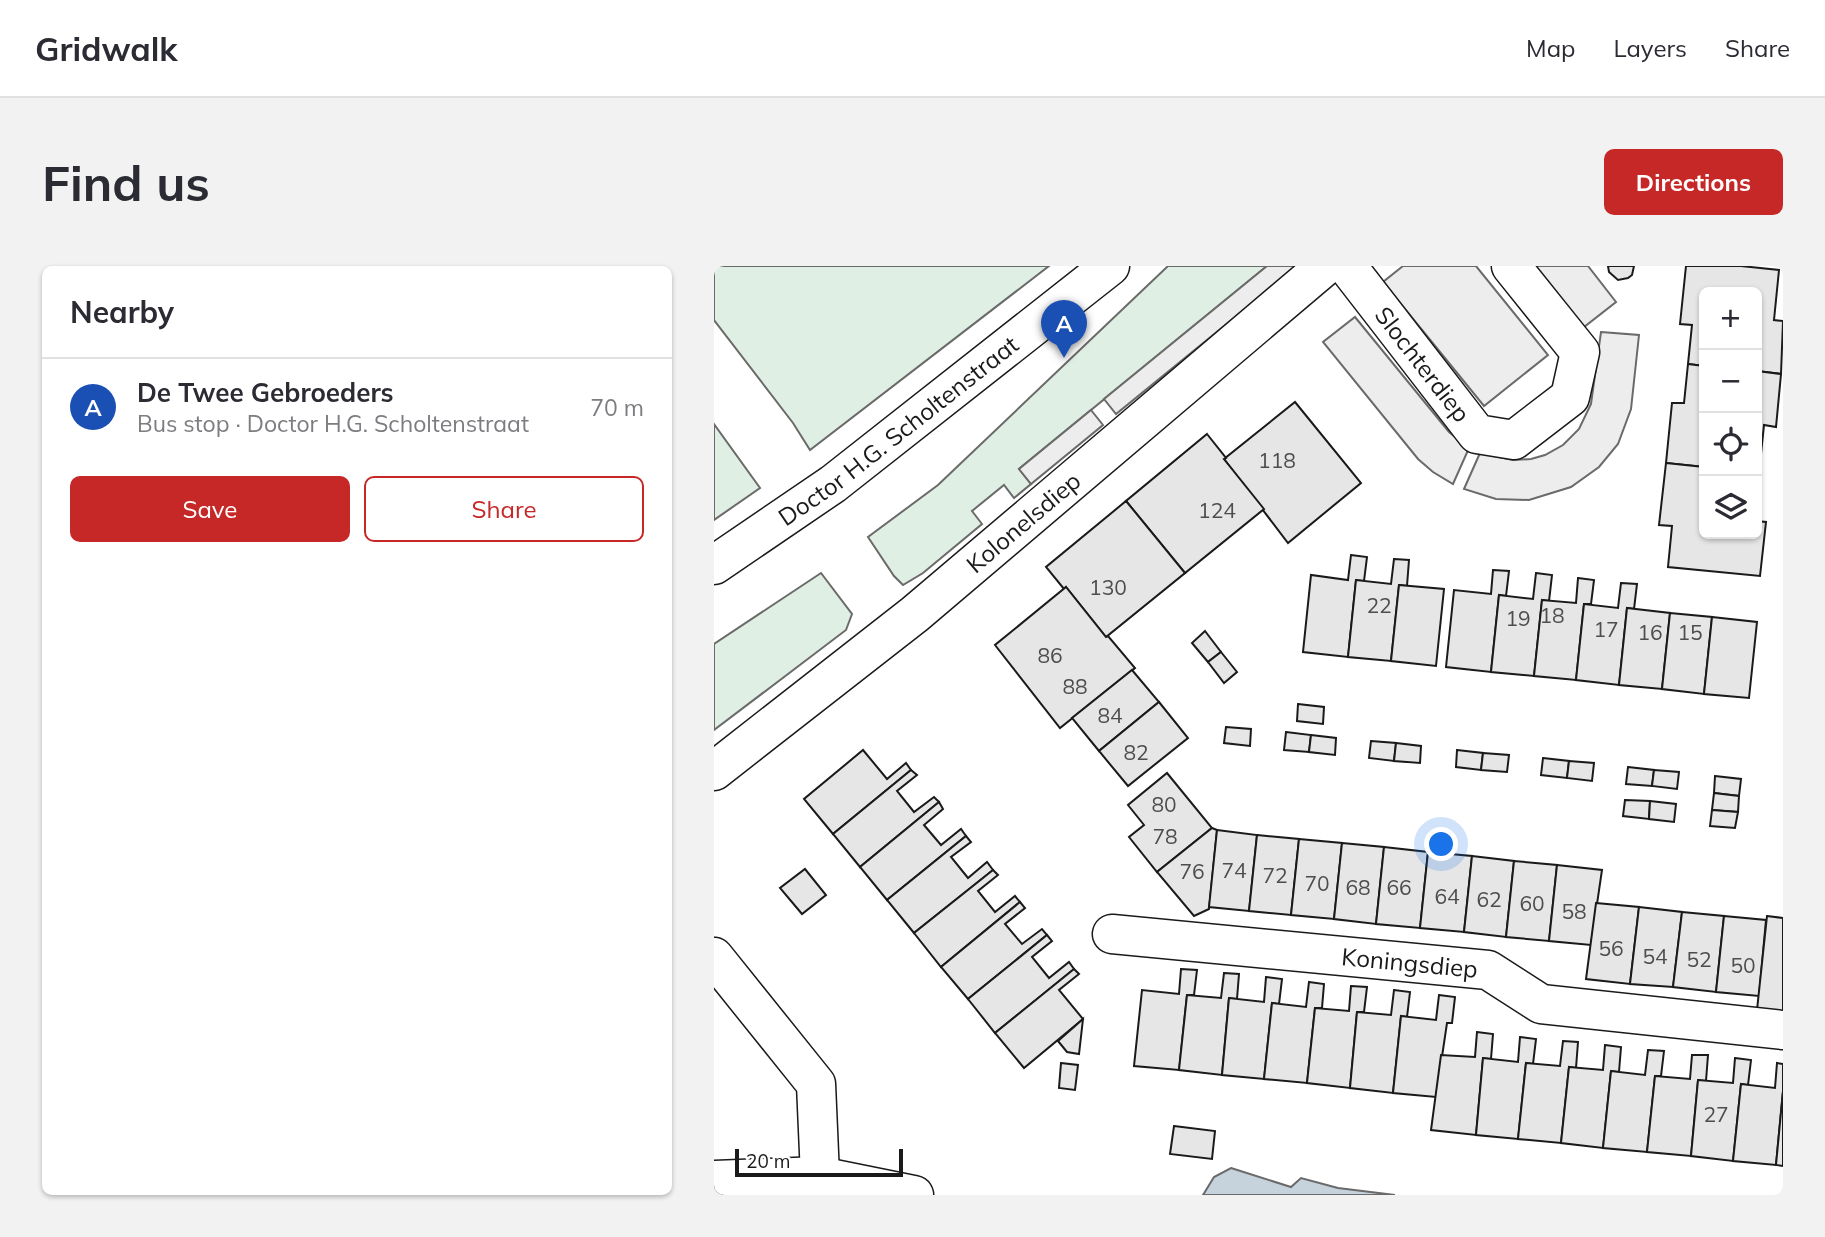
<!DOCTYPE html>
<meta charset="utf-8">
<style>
body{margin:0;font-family:Mulish,sans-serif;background:#f2f2f3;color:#2b2b33}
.controls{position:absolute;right:21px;top:21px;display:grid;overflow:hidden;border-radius:10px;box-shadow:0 2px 5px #0004}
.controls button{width:63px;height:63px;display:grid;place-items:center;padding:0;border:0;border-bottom:2px solid #e1e1e2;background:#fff;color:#2b2b33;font:35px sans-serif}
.scale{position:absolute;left:21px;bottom:18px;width:168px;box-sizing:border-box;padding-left:7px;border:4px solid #1a1a1a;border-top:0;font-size:19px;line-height:24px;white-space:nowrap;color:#1a1a1a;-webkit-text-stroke:5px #fff;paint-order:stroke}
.you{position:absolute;left:728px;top:579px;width:24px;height:24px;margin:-18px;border:5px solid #fff;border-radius:50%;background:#1a73e8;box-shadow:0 0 0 10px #1a73e833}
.badge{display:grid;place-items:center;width:46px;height:46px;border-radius:50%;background:#c62828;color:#fff;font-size:23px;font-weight:700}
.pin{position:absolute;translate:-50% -58px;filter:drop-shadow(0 2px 4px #0008)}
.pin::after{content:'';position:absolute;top:37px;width:24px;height:21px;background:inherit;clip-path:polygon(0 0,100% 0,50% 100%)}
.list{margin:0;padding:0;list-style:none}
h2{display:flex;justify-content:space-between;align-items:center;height:91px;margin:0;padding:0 28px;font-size:30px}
h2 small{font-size:23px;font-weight:400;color:#7c7c81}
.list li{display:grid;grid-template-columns:46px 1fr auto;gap:21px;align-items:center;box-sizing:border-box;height:98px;padding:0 28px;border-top:2px solid #e1e1e2}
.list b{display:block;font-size:26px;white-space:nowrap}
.list p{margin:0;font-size:23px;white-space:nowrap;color:#7c7c81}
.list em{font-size:23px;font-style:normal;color:#7c7c81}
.actions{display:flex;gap:14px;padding:21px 28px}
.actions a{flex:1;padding:16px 0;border:2px solid #c62828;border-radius:10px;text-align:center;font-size:24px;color:#c62828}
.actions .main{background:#c62828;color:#fff}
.icon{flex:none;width:38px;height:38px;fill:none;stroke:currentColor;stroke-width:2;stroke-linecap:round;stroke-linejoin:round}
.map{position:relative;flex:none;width:1069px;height:929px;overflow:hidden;border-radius:10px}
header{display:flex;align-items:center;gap:42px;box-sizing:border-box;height:98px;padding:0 35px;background:#fff;border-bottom:2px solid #e1e1e2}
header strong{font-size:33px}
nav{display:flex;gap:38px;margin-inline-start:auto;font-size:24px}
.intro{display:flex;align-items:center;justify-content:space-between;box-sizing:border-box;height:168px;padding:0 42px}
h1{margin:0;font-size:49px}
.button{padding:18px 32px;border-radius:10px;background:#c62828;color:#fff;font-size:24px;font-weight:700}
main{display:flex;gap:42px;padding:0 42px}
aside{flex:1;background:#fff;border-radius:10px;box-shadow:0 2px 5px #0004}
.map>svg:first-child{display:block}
.green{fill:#e0efe3;stroke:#6a6a6a;stroke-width:2}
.parking{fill:#ededed;stroke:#6a6a6a;stroke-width:2}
.water{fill:#c6d2dc;stroke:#6a6a6a;stroke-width:2}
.building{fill:#e6e6e6;stroke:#1a1a1a;stroke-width:2}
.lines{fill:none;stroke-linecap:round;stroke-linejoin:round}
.street-casing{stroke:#1a1a1a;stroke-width:41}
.secondary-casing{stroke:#1a1a1a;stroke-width:41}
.street{stroke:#fff;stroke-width:38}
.secondary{stroke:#fff;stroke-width:38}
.labels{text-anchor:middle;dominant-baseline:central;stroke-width:5;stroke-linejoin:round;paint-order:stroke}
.number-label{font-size:21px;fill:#4d4d4d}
.street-label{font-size:24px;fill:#1a1a1a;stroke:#fff}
</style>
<header>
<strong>Gridwalk</strong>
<nav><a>Map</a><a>Layers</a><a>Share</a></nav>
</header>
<div class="intro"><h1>Find us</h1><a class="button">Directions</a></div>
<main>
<aside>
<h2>Nearby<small></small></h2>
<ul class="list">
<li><span class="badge" style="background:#1a4fb4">A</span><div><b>De Twee Gebroeders</b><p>Bus stop · Doctor H.G. Scholtenstraat</p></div><em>70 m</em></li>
</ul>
<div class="actions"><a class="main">Save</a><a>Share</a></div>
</aside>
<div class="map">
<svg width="1069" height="929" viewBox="0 0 1069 929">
<rect width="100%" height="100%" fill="#fff"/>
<g class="green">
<path d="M 0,0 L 335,0 L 96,184 L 79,157 L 0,54 Z"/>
<path d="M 454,0 L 553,0 L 305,203 L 317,218 L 300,232 L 290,219 L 258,245 L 268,258 L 209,307 L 189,319 L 180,310 L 154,271 L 224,219 Z"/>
<path d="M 0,158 L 46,222 L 0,254 Z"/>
<path d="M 107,307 L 138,348 L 132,364 L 0,464 L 0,378 Z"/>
</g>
<g class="parking">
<path d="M 553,0 L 584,0 L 402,148 L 390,133 Z"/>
<path d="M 689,0 L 762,0 L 834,89 L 770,140 L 669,16 Z"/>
<path d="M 818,0 L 874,0 L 902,36 L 870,61 Z"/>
<path d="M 641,51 L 735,166 L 755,182 L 739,218 L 719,206 L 704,193 L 609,76 Z"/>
<path d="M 887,66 L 925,69 L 917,143 L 904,178 L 885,201 L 857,221 L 815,234 L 782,233 L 750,223 L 766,187 L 799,194 L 817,193 L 831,189 L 849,179 L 865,163 L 877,138 Z"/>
<path d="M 377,144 L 389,159 L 317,218 L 305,203 Z"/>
</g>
<path class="water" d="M 517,902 L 577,921 L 587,912 L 624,922 L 681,929 L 489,929 L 500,911 Z"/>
<g class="building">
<path d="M 894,0 L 920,0 L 918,9 L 914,12 L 904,14 L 895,6 Z"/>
<path d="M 972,0 L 1027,0 L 1065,4 L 1060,54 L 1069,55 L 1067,108 L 1043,105 L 1043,26 L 990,26 L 990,100 L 974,98 L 978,59 L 966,58 Z"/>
<path d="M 974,98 L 990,100 L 990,201 L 952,197 L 958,137 L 970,137 Z"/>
<path d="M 1043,105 L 1067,108 L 1062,161 L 1050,159 L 1045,207 L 1043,206 Z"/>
<path d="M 581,136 L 647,217 L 574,277 L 510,193 Z"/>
<path d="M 493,168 L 512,192 L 510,193 L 550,243 L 471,307 L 412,235 Z"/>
<path d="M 952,197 L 990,201 L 990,268 L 1043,268 L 1043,255 L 1052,256 L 1046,310 L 954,301 L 958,260 L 945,259 Z"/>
<path d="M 412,235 L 471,307 L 392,371 L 352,321 L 350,323 L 332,301 Z"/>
<path d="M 637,289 L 653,291 L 650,315 L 642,314 L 634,391 L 589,386 L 597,309 L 634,314 Z"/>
<path d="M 680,293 L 695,294 L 693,320 L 685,319 L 677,395 L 634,391 L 642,314 L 677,318 Z"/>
<path d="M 779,304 L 795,305 L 792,330 L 785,329 L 777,406 L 732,401 L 740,324 L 777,328 Z"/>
<path d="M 822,307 L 838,309 L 835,335 L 828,334 L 820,410 L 777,406 L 785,329 L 819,333 Z"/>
<path d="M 864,312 L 880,314 L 877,338 L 870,338 L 862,414 L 820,410 L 828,334 L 862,337 Z"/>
<path d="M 907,317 L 923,318 L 920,343 L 913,342 L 905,419 L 862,414 L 870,338 L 904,342 Z"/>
<path d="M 685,319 L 730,323 L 722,400 L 677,395 Z"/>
<path d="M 352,321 L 392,371 L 394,370 L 421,402 L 346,462 L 281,379 Z"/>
<path d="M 913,342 L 956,347 L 948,423 L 905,419 Z"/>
<path d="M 956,347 L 998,351 L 990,428 L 948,423 Z"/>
<path d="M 998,351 L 1043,356 L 1035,432 L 990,428 Z"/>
<path d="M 491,365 L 507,386 L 494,396 L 478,377 Z"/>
<path d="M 507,386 L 523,406 L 510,417 L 494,396 Z"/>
<path d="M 418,404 L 445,436 L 385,485 L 358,452 Z"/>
<path d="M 445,436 L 474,472 L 414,520 L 385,485 Z"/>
<path d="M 584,438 L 610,441 L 609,458 L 583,455 Z"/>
<path d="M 512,461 L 537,463 L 536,480 L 510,477 Z"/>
<path d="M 572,466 L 597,469 L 595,486 L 570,484 Z"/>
<path d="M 597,469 L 622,472 L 621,489 L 595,486 Z"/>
<path d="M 657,475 L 682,477 L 680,495 L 655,492 Z"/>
<path d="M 682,477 L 707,480 L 706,497 L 680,495 Z"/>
<path d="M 149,484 L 173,513 L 192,497 L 197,504 L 119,568 L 90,533 Z"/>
<path d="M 743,484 L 769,487 L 767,504 L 742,501 Z"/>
<path d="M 769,487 L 795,489 L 793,506 L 767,504 Z"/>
<path d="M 829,492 L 855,495 L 853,512 L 827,509 Z"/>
<path d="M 855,495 L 880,497 L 878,515 L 853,512 Z"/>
<path d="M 914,501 L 940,504 L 938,520 L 912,518 Z"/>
<path d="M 197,504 L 203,509 L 183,525 L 200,546 L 220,531 L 225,536 L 146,601 L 119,568 Z"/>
<path d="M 940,504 L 965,506 L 963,523 L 938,520 Z"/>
<path d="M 453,507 L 498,562 L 443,606 L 415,571 L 430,559 L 414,539 Z"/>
<path d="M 1001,510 L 1027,513 L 1025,530 L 1000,527 Z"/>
<path d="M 1000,527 L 1025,530 L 1024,546 L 998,544 Z"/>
<path d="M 911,534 L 936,535 L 935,553 L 909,550 Z"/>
<path d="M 936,535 L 962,538 L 960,556 L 935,553 Z"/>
<path d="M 225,536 L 229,543 L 210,559 L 227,579 L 247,563 L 252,570 L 173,634 L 146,601 Z"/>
<path d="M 998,544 L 1024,546 L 1021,562 L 996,560 Z"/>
<path d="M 498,562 L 503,564 L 495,643 L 480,650 L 443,606 Z"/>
<path d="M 503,564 L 543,569 L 535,645 L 495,641 Z"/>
<path d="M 543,569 L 585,573 L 577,649 L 535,645 Z"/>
<path d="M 252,570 L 257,576 L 237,591 L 254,612 L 273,596 L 279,604 L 200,667 L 173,634 Z"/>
<path d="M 585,573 L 628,577 L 620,653 L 577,649 Z"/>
<path d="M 628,577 L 670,581 L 662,658 L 620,653 Z"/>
<path d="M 670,581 L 714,586 L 706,662 L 662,658 Z"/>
<path d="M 714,586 L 758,590 L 750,666 L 706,662 Z"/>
<path d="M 758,590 L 800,595 L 792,671 L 750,666 Z"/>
<path d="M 800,595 L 843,599 L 835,675 L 792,671 Z"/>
<path d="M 843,599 L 888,604 L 877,679 L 835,675 Z"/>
<path d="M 91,603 L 112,629 L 88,648 L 66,622 Z"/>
<path d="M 279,604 L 284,609 L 264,625 L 281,646 L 301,630 L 306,636 L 227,701 L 200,667 Z"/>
<path d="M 306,636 L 311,642 L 291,658 L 308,678 L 328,663 L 333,669 L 254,733 L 227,701 Z"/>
<path d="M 882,637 L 925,641 L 916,718 L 872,713 Z"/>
<path d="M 925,641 L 968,646 L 959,721 L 916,718 Z"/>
<path d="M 968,646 L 1010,650 L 1002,726 L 959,721 Z"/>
<path d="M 1010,650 L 1052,654 L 1045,730 L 1002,726 Z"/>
<path d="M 1053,650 L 1069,652 L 1069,746 L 1043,744 Z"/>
<path d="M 333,669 L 338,675 L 318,691 L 335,712 L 355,696 L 360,703 L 281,767 L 254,733 Z"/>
<path d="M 360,703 L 365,708 L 345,724 L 369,753 L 310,802 L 281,767 Z"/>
<path d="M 467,703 L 483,704 L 480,729 L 473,729 L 465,804 L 420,800 L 428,724 L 465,728 Z"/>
<path d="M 510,707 L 525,708 L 523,733 L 515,732 L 508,809 L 465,804 L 473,729 L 507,732 Z"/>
<path d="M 552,711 L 568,713 L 565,738 L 558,737 L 550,813 L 508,809 L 515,732 L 550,736 Z"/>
<path d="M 595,716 L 610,718 L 608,742 L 601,742 L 593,817 L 550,813 L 558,737 L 592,741 Z"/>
<path d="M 637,720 L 653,721 L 650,746 L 643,746 L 636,822 L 593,817 L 601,742 L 635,745 Z"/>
<path d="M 680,724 L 696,726 L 693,751 L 687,750 L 679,827 L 636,822 L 643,746 L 677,749 Z"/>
<path d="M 725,729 L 741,731 L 738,757 L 733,757 L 722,831 L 679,827 L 687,750 L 722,754 Z"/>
<path d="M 369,753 L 365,788 L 353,786 L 344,775 Z"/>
<path d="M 763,766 L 779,768 L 777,793 L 769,792 L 762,869 L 717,864 L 727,789 L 761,791 Z"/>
<path d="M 806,771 L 822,773 L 819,798 L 812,797 L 804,873 L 762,869 L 769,792 L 804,796 Z"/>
<path d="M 849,775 L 864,776 L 862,802 L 855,801 L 847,877 L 804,873 L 812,797 L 846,800 Z"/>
<path d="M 891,779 L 907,781 L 905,806 L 897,805 L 889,882 L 847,877 L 855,801 L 889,804 Z"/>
<path d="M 934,784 L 950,785 L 947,810 L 941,810 L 933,886 L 889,882 L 897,805 L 931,809 Z"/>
<path d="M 978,789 L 994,789 L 992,815 L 984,814 L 977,890 L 933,886 L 941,810 L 976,813 Z"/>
<path d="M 1021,792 L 1037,794 L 1034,819 L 1027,818 L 1019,895 L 977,890 L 984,814 L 1019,817 Z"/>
<path d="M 347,797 L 364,799 L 361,824 L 345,822 Z"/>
<path d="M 1063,797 L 1069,798 L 1069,825 L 1062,899 L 1019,895 L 1027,818 L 1061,822 Z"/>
<path d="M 1069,825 L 1069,900 L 1062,899 Z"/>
<path d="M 460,860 L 501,865 L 498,893 L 456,888 Z"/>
</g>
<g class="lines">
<defs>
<g id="street">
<path id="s1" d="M 633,0 L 763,168 L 800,174 L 856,131 L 866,86 L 797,0"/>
<path id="s2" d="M 0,505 L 201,348 L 611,0"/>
<path id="s3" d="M 398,668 L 774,704 L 827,738 L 1069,764"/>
<path d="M 0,691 L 102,818 L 106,910"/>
<path d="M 0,914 L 106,910 L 200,929"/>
</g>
<g id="secondary">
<path id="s4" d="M 0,299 L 119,218 L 396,0"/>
</g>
</defs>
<use href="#street" class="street-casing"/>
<use href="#secondary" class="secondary-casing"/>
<use href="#street" class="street"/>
<use href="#secondary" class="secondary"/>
</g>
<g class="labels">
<g class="number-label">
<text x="563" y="194">118</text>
<text x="503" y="244">124</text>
<text x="394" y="321">130</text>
<text x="665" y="339">22</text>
<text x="838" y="349">18</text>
<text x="804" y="352">19</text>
<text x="892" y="363">17</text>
<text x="936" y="366">16</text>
<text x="976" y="366">15</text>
<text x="336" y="389">86</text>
<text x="361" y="420">88</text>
<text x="396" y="449">84</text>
<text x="422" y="486">82</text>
<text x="450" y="538">80</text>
<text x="451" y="570">78</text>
<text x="520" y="604">74</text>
<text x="478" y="605">76</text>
<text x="561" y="609">72</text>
<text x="603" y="617">70</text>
<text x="644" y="621">68</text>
<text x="685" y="621">66</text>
<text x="733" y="630">64</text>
<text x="775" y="633">62</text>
<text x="818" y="637">60</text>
<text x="860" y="645">58</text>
<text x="897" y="682">56</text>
<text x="941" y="690">54</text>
<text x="985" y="693">52</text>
<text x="1029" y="699">50</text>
<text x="1002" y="848">27</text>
</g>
<g class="street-label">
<text stroke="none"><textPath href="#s1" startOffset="124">Slochterdiep</textPath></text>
<text stroke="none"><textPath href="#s4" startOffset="228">Doctor H.G. Scholtenstraat</textPath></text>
<text stroke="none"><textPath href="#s2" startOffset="397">Kolonelsdiep</textPath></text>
<text stroke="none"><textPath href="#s3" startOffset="299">Koningsdiep</textPath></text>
</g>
</g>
</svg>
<div class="controls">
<button>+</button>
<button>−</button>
<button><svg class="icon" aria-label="locate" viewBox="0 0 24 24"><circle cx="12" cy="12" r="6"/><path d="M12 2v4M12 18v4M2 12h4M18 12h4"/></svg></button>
<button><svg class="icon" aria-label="layers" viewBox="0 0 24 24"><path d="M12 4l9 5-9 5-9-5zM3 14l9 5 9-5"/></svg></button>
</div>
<div class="scale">20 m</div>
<div class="you"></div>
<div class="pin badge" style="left:350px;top:92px;background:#1a4fb4">A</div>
</div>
</main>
